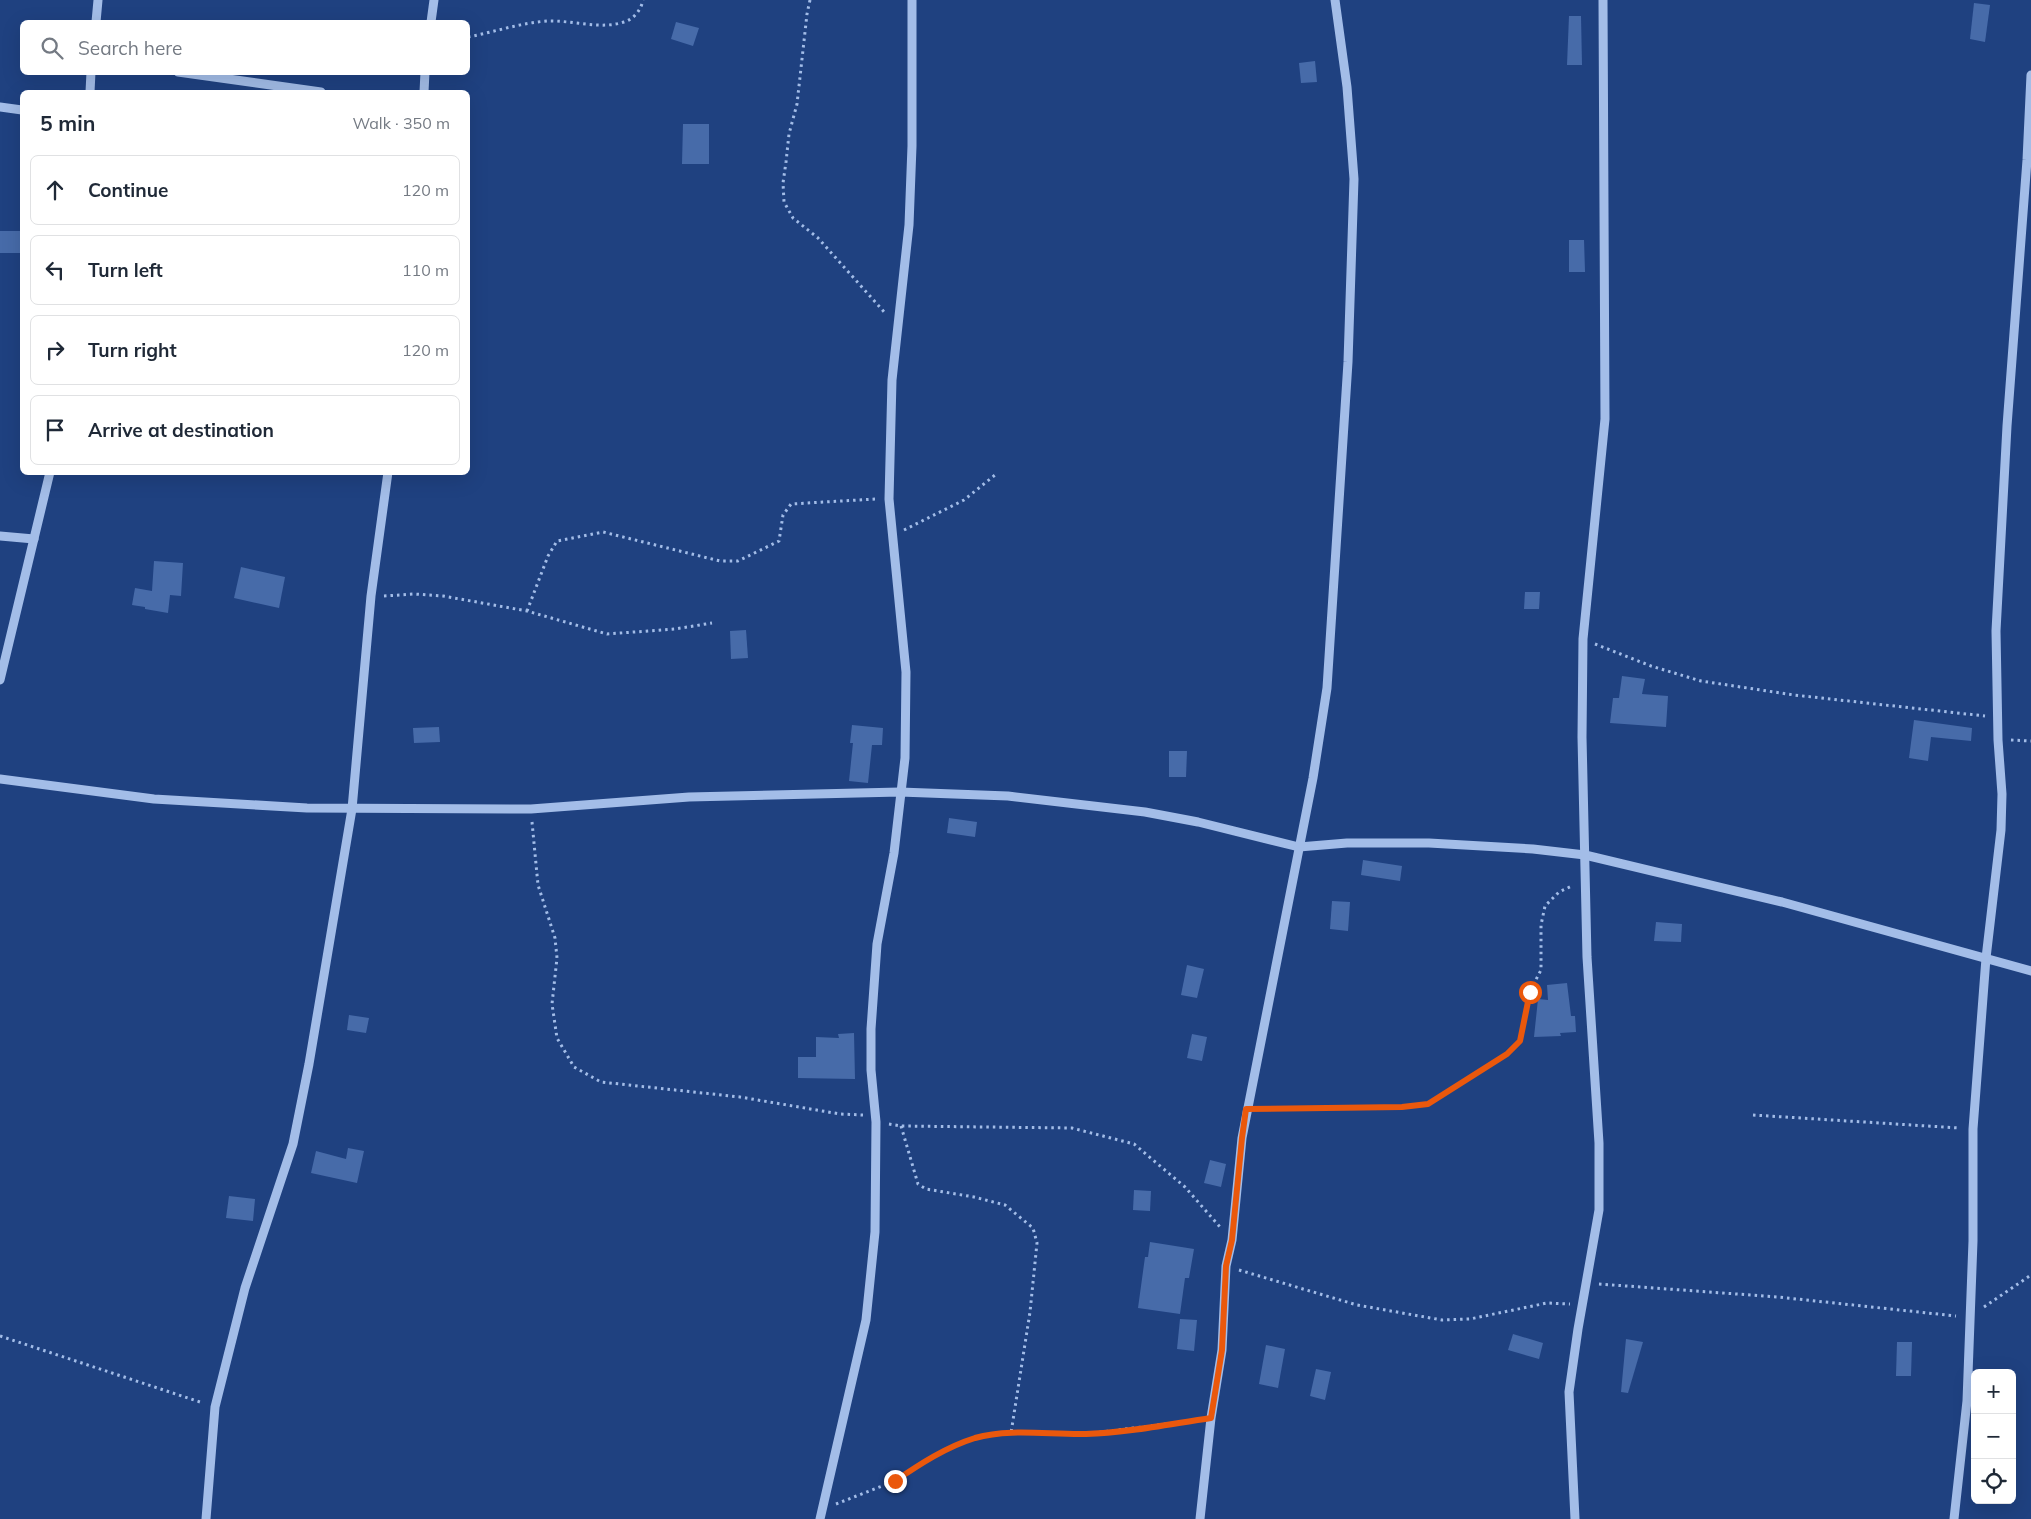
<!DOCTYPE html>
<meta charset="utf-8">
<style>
body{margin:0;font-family:Mulish,sans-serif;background:#f2f2f3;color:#1f2937}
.controls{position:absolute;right:15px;bottom:15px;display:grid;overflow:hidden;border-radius:8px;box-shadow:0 5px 20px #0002}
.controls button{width:45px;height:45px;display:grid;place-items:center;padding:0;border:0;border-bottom:1px solid #e0e1e3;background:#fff;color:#1f2937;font:25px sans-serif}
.stop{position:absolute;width:15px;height:15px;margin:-11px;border:4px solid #ea580c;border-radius:50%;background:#fff}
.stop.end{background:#ea580c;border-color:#fff;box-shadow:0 1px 5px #0008}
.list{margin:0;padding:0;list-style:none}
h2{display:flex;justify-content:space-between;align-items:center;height:65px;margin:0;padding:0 20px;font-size:21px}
h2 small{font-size:16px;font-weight:400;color:#747a83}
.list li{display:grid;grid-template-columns:32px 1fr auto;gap:15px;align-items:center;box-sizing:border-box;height:70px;margin:0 10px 10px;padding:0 10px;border:1px solid #e0e1e3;border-radius:8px}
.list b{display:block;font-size:19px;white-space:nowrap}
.list em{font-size:16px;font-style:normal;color:#747a83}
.icon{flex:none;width:28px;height:28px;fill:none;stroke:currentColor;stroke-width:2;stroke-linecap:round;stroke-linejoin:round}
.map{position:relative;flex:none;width:2031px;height:1519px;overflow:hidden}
.search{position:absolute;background:#fff;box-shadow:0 5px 20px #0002;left:20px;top:20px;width:450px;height:55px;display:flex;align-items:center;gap:12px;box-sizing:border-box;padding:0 18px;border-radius:8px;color:#747a83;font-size:19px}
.panel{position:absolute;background:#fff;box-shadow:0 5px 20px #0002;left:20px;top:90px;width:450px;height:385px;border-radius:8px}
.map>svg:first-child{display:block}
.building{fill:#476ba9}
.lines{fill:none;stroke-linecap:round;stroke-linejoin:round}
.path{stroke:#a3bde8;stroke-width:3;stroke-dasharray:2.5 4;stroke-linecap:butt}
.minor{stroke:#a3bde8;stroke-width:9}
.route{stroke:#ea580c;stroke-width:6}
</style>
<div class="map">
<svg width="2031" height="1519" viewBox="0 0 2031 1519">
<rect width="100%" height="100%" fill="#1f4180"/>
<g class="building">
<path d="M 1974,3 L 1990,5 L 1985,42 L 1970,39 Z"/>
<path d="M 1569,16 L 1581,16 L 1582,65 L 1567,65 Z"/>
<path d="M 676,22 L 699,28 L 693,46 L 671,39 Z"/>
<path d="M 1315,61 L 1317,82 L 1301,83 L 1299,63 Z"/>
<path d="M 683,124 L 709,124 L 709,164 L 682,164 Z"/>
<rect x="0" y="231" width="22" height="22"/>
<path d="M 1569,240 L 1584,240 L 1585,272 L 1569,272 Z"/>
<path d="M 154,561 L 183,563 L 181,596 L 170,595 L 168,613 L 145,609 L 145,607 L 132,605 L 135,588 L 152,591 Z"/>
<path d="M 241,567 L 285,577 L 279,608 L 234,598 Z"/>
<path d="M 1525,592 L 1540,592 L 1539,609 L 1524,609 Z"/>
<path d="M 746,630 L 748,658 L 731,659 L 730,631 Z"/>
<path d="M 1622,676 L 1645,679 L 1642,694 L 1668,696 L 1666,727 L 1610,723 L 1613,698 L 1619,698 Z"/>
<path d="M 1914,720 L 1972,728 L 1971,741 L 1931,737 L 1928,761 L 1909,758 Z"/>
<path d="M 852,725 L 883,728 L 882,745 L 872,745 L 868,783 L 849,781 L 853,743 L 850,743 Z"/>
<path d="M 439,727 L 440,742 L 414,743 L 413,728 Z"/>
<path d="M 1169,751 L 1187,751 L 1186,777 L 1169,777 Z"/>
<path d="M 949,818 L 977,822 L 975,837 L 947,833 Z"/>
<path d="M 1363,860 L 1402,866 L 1400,881 L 1361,875 Z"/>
<path d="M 1332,901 L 1350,902 L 1348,931 L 1330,929 Z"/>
<path d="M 1656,922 L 1682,924 L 1681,942 L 1654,941 Z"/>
<path d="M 1187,965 L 1204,969 L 1197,998 L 1181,995 Z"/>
<path d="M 1567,983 L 1571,1016 L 1575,1016 L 1576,1032 L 1560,1033 L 1561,1036 L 1534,1037 L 1538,999 L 1548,1000 L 1547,985 Z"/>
<path d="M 349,1015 L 369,1018 L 366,1033 L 347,1030 Z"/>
<path d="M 854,1033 L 855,1079 L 798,1078 L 798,1057 L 816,1057 L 816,1037 L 839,1038 L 838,1034 Z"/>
<path d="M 1192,1034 L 1207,1037 L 1202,1061 L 1187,1058 Z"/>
<path d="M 348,1148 L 364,1151 L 357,1183 L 311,1173 L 316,1151 L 346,1159 Z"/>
<path d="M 1210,1160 L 1226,1164 L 1221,1187 L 1204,1183 Z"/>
<path d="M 1134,1190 L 1151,1191 L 1150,1211 L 1133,1210 Z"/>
<path d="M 229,1196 L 255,1199 L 253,1221 L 226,1218 Z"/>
<path d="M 1150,1242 L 1194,1249 L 1189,1278 L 1185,1278 L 1180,1314 L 1138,1308 L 1145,1257 L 1148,1257 Z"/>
<path d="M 1180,1319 L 1197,1320 L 1194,1351 L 1177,1349 Z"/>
<path d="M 1513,1334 L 1543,1343 L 1539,1359 L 1508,1350 Z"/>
<path d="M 1626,1339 L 1643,1342 L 1628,1393 L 1621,1392 Z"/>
<path d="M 1897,1342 L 1912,1342 L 1911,1376 L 1896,1376 Z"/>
<path d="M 1266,1345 L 1285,1349 L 1278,1388 L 1259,1384 Z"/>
<path d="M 1316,1369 L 1331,1372 L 1325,1400 L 1310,1396 Z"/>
</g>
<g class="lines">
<g class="path">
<path d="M 810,0 L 807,14 L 797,104 L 789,134 L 786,162 L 783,183 L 784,202 L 793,218 L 818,238 L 886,314"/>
<path d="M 468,37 C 494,32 520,23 547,21 C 572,20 600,30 624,22 C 634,19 641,10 643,0"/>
<path d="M 904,530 L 964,500 L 995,475"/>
<path d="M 384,596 L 414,594 L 443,596 L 527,611 L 607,634 L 675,629 L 712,623"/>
<path d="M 527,611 L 548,556 L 557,541 L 562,540 L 603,532 L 720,561 L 738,561 L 779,541 L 783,515 L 791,504 L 875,499"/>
<path d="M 1595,644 L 1651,666 L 1701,681 L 1794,695 L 1985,716"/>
<path d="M 2011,740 L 2031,741"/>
<path d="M 532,822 L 538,885 L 555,938 L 557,958 L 552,1004 L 557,1038 L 574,1067 L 601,1082 L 740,1097 L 840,1114 L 863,1115"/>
<path d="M 1260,1109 L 1402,1107 L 1428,1104 L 1507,1054 L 1520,1041 L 1530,991 L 1541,970 L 1541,925 L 1545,906 L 1559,892 L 1572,886"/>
<path d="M 1753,1115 L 1959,1128"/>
<path d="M 889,1124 L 901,1126 L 1072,1128 L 1134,1144 L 1185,1187 L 1220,1227"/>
<path d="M 901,1126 L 918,1184 L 926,1189 L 974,1197 L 1005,1205 L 1033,1228 L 1037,1243 L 1030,1312 L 1011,1433"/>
<path d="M 1239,1270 L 1357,1305 L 1442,1320 L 1470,1319 L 1547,1303 L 1570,1304"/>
<path d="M 1599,1284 L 1778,1297 L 1956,1316"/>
<path d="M 1984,1307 L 2031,1275"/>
<path d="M 0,1336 L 203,1403"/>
<path d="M 836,1504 L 895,1481 L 931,1457 L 960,1443 L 978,1437 L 1011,1433 L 1086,1434 L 1198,1420"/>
</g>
<g class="minor">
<path d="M 96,22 L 98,0"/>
<path d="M 431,22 L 434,0"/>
<path d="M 178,72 L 321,92"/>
<path d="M 90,92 L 91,72"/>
<path d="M 424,92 L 425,72"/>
<path d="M 0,107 L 22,110"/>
<path d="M 0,536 L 34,539"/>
<path d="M 0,680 L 50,472"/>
<path d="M 0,779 L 154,799 L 307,808 L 531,809 L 689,797 L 900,792 L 1008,796 L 1145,812 L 1198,822 L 1299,847 L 1347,843 L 1429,843 L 1533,849 L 1585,855 L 1782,902 L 2031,971"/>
<path d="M 206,1519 L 215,1407 L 245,1288 L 293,1144 L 309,1064 L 352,809 L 371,596 L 388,472"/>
<path d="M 820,1519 L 866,1320 L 875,1232 L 876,1122 L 871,1070 L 871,1029 L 877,944 L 894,853 L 905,758 L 906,672 L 889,499 L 892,380 L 909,225 L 912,146 L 912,0"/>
<path d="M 1200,1519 L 1211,1418 L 1222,1350 L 1226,1266 L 1232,1240 L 1242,1138 L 1313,778 L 1327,688 L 1348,362 L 1354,179 L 1347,87 L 1335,0"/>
<path d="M 1575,1519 L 1569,1392 L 1578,1329 L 1599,1210 L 1599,1143 L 1587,957 L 1582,737 L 1583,639 L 1605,419 L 1603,0"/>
<path d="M 1954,1519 L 1967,1401 L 1973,1241 L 1973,1129 L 1986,958 L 2001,830 L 2002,794 L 1998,740 L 1996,631 L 2007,426 L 2027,160 L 2031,75"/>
</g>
</g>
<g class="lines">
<path class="route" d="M 895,1481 C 920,1464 946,1447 975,1438 C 1010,1428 1050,1435 1086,1434 C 1127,1433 1170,1424 1211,1418 L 1222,1350 L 1226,1266 L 1232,1240 L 1242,1138 L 1246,1109 L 1402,1107 L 1428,1104 L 1507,1054 L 1520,1041 L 1530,992"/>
</g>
</svg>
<div class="controls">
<button>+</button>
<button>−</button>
<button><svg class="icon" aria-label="locate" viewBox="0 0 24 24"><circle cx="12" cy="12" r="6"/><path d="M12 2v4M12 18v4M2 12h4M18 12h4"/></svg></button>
</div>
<div class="stop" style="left:1530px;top:992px"></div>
<div class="stop end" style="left:895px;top:1481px"></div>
<div class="search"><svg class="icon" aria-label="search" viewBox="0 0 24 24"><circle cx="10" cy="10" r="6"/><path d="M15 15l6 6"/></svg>Search here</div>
<section class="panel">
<h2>5 min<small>Walk · 350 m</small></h2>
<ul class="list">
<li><svg class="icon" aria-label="ahead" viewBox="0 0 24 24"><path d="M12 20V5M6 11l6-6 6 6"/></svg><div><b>Continue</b></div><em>120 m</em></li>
<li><svg class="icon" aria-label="left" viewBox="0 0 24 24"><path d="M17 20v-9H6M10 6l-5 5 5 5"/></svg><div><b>Turn left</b></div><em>110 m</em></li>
<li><svg class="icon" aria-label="right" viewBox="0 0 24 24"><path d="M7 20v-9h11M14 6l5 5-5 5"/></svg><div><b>Turn right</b></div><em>120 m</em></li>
<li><svg class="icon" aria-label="arrive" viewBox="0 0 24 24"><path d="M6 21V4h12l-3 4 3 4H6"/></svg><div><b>Arrive at destination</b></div></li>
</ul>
</section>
</div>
